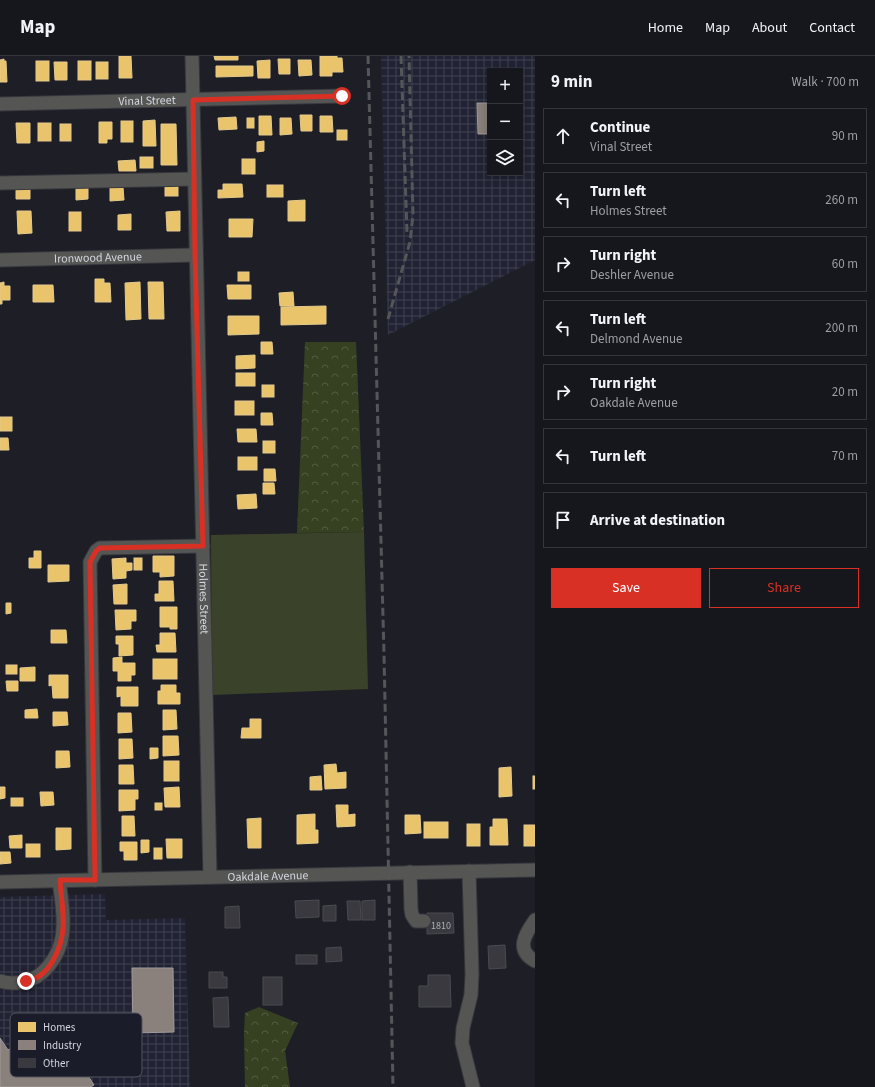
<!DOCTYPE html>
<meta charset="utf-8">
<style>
body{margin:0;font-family:"Source Sans 3",sans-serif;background:#232429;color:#f1f3f6}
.controls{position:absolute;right:12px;top:12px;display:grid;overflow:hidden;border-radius:0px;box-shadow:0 2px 10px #0003}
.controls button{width:36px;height:36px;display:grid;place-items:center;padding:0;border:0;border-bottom:1px solid #35363b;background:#16171c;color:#f1f3f6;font:20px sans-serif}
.stop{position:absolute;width:12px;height:12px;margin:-9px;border:3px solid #d93025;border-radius:50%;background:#fff}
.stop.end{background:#d93025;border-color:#fff;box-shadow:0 1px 4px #0008}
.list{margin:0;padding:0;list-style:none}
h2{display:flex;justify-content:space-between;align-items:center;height:52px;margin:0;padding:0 16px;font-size:17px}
h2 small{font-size:13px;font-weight:400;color:#9e9fa3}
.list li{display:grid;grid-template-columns:26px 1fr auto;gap:12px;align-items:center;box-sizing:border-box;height:56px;margin:0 8px 8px;padding:0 8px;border:1px solid #35363b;border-radius:0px}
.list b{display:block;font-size:15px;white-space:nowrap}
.list p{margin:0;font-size:13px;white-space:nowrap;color:#9e9fa3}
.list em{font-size:13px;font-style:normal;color:#9e9fa3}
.actions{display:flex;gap:8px;padding:12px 16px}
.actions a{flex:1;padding:9px 0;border:1px solid #d93025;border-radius:0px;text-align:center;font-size:14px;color:#d93025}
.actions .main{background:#d93025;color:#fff}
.icon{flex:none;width:22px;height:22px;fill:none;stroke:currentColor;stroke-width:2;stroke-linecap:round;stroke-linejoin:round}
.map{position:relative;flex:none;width:535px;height:1031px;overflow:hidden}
header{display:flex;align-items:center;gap:24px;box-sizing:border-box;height:56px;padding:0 20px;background:#16171c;border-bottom:1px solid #35363b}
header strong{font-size:19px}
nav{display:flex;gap:22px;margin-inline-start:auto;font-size:14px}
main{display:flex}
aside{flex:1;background:#16171c}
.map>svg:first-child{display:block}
.industrial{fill:url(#industrial-grid);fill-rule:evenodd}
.green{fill:#3a4329}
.forest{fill:url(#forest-crowns)}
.homes{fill:#e9c46a;stroke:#e3c98d}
.industry{fill:#8a817c;stroke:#a09a9a}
.building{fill:#39393f;stroke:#4a4b51}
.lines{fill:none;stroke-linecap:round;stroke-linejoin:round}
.minor-casing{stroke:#38393f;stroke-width:15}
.minor{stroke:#555654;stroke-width:13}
.rail{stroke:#555659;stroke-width:3;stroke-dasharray:8 4;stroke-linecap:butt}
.route{stroke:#d93025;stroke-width:5}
.labels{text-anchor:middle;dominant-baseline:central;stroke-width:4;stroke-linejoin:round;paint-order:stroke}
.number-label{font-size:10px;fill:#adaeb7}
.street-label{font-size:12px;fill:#d4d5df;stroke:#1a1c29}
.key{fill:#1a1c29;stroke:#525460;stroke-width:1}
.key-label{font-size:11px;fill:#d4d5df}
</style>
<header>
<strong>Map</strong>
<nav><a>Home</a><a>Map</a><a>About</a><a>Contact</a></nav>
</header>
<main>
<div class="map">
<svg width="535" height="1031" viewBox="0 0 535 1031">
<defs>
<pattern id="industrial-grid" width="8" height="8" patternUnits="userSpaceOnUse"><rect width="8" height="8" fill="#212233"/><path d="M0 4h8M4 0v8" fill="none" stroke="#404150"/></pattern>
<pattern id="forest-crowns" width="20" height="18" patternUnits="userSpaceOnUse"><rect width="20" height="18" fill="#364121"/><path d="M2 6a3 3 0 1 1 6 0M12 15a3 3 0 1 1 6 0" fill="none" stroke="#525c41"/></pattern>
</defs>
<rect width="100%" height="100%" fill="#1e1f26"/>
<g class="industrial">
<path d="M 381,0 L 535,0 L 535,204 L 388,279 ZM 490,15 L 520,15 L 520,117 L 490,117 Z"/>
<path d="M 105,838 L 106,864 L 185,862 L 190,1031 L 0,1031 L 0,841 Z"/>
</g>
<path class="green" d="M 364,476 L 368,633 L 212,639 L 211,479 Z"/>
<g class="forest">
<path d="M 305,286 L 356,286 L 364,476 L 297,477 Z"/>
<path d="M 259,951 L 298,967 L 285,995 L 290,1031 L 245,1031 L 244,977 L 245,957 Z"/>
</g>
<g class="homes">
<path d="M 119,0 L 131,0 L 132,22 L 119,22 Z"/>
<path d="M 214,0 L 238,0 L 238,4 L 215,4 Z"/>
<path d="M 320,0 L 337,0 L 337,2 L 342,2 L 343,16 L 332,16 L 332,20 L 320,20 Z"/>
<path d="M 4,3 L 4,5 L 6,5 L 7,26 L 0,26 L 0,4 Z"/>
<path d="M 278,3 L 290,3 L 290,18 L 279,18 Z"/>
<path d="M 270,4 L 270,22 L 258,22 L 257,5 Z"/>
<path d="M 298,4 L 311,4 L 312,19 L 299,20 Z"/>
<rect x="36" y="5" width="13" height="20"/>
<rect x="78" y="5" width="13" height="19"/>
<path d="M 54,6 L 67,6 L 67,24 L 55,24 Z"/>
<rect x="96" y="6" width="12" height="17"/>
<path d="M 216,10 L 253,10 L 253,20 L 216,21 Z"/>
<path d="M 300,59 L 312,59 L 312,75 L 301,75 Z"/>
<path d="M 259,60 L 271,60 L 272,79 L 259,79 Z"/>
<path d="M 320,60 L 332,60 L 333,76 L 320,76 Z"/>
<path d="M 236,61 L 237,73 L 219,74 L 218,62 Z"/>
<rect x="247" y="62" width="7" height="10"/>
<path d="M 280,62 L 291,62 L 292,78 L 280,79 Z"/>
<path d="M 155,64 L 156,90 L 143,90 L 143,65 Z"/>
<rect x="121" y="65" width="12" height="21"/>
<path d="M 99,66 L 112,66 L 112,83 L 107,83 L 107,87 L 99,87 Z"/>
<path d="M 16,67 L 30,67 L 30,87 L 17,87 Z"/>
<rect x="38" y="67" width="13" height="18"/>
<rect x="60" y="68" width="11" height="17"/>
<path d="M 161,68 L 176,68 L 177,109 L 161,109 Z"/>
<rect x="337" y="74" width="10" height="10"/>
<path d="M 264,85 L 264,95 L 257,96 L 257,86 Z"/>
<rect x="140" y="101" width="13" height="11"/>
<rect x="242" y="103" width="13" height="15"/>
<path d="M 135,104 L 136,115 L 119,115 L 118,105 Z"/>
<rect x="165" y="128" width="13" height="12"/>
<path d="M 223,128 L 242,128 L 243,141 L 218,142 L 218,134 L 223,134 Z"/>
<path d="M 88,129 L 88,143 L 76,144 L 76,130 Z"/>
<rect x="267" y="129" width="16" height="12"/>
<path d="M 110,131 L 123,131 L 124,144 L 110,145 Z"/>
<path d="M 16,132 L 30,133 L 30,143 L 16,143 Z"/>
<path d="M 305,144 L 305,165 L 288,165 L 288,145 Z"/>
<path d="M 17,155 L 31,155 L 32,177 L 18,178 Z"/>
<path d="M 180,155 L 180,175 L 167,175 L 166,156 Z"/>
<rect x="69" y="156" width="12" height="19"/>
<path d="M 131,158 L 131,174 L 118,174 L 118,159 Z"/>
<path d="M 229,163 L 253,163 L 252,181 L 229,181 Z"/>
<rect x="238" y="216" width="11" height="9"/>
<path d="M 95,223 L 104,223 L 104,227 L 110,227 L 111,246 L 95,246 Z"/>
<path d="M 4,226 L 4,230 L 10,230 L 10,244 L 2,244 L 2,248 L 0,248 L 0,227 Z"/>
<path d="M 140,226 L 141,263 L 126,264 L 125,227 Z"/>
<path d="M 148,226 L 163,226 L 164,263 L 149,263 Z"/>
<path d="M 33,229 L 53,229 L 54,246 L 33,246 Z"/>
<path d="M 227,229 L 251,229 L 251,243 L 228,243 Z"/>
<path d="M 293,236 L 294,250 L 280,250 L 279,237 Z"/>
<path d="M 326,250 L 326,268 L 281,269 L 281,251 Z"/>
<path d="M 228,260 L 259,260 L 259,278 L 228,279 Z"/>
<path d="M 261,286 L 272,286 L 273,298 L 261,298 Z"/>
<path d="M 255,299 L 255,312 L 236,313 L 236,300 Z"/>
<rect x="236" y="317" width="19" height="13"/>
<rect x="262" y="329" width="12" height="12"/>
<rect x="235" y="345" width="19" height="14"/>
<path d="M 261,357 L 272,357 L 273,369 L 261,369 Z"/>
<rect x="0" y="361" width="12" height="14"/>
<path d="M 237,373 L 256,373 L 257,386 L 238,386 Z"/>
<path d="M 0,382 L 8,382 L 9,394 L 0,394 Z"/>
<rect x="263" y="385" width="12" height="12"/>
<rect x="238" y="401" width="19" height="13"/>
<path d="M 264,413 L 275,413 L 276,425 L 264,425 Z"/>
<path d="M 263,427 L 274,427 L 275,438 L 263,438 Z"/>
<path d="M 256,438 L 257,452 L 238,453 L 237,439 Z"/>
<path d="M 34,495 L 41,495 L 41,512 L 29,512 L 29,502 L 34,502 Z"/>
<path d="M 153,500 L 174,500 L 174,520 L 160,521 L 160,516 L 153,516 Z"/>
<path d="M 126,502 L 126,507 L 132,507 L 132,514 L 126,515 L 126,522 L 113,523 L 112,503 Z"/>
<rect x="134" y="502" width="8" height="12"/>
<path d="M 48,509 L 69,509 L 69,525 L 48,526 Z"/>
<path d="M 159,525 L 173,525 L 174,545 L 155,545 L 155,538 L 159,538 Z"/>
<path d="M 127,528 L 127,548 L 114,548 L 113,529 Z"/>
<path d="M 6,547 L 11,547 L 11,557 L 6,558 Z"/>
<path d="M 160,551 L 177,551 L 177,573 L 170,573 L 170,571 L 160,571 Z"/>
<path d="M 115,554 L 136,554 L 136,565 L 131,565 L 131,573 L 116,574 Z"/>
<path d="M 51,574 L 66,574 L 67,587 L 51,587 Z"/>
<path d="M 160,577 L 175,577 L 176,596 L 157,596 L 156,589 L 160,589 Z"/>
<path d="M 116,580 L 133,580 L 133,599 L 119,600 L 119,588 L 116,588 Z"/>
<path d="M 122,601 L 122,607 L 135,607 L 135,619 L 131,619 L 131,625 L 118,625 L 118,615 L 113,615 L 113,602 Z"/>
<rect x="153" y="603" width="24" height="20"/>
<rect x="6" y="609" width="11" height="9"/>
<path d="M 35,611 L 35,625 L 20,625 L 20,612 Z"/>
<path d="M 49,619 L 68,619 L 68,642 L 53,642 L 52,629 L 49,630 Z"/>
<path d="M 6,625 L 18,625 L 18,635 L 7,635 Z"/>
<path d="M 161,629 L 176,629 L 176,637 L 180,637 L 180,648 L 158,648 L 158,635 L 161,635 Z"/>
<path d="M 117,631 L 138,631 L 138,650 L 121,650 L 121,640 L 117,641 Z"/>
<path d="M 37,653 L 38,662 L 25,662 L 25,654 Z"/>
<path d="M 163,654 L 176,654 L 177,673 L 163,674 Z"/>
<path d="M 53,656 L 67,656 L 68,669 L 53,670 Z"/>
<path d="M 118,657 L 131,657 L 132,676 L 118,677 Z"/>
<path d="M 250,663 L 261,663 L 261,682 L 241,682 L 242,672 L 250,672 Z"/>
<path d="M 163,680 L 178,680 L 179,699 L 163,700 Z"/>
<path d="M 119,683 L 132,683 L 133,702 L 119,703 Z"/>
<path d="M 150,692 L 158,692 L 158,702 L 150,703 Z"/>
<path d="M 56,695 L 69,695 L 70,711 L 56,712 Z"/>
<rect x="164" y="705" width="15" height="20"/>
<path d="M 336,708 L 337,717 L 346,716 L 346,732 L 325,733 L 324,709 Z"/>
<path d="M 119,709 L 133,709 L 134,728 L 119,728 Z"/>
<path d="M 511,711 L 512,740 L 499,741 L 499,712 Z"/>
<path d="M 321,720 L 322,734 L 310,734 L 310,721 Z"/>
<rect x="533" y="720" width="2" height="13"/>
<path d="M 0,731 L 5,731 L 5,742 L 0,743 Z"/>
<path d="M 179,731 L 180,751 L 165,751 L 164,732 Z"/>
<path d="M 119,734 L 138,734 L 138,743 L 135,743 L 135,754 L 119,755 Z"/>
<path d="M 40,736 L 53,736 L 54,749 L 41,750 Z"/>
<rect x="11" y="742" width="12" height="8"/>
<rect x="155" y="747" width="7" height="7"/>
<path d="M 336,749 L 348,749 L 348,759 L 355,758 L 355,770 L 337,771 Z"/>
<path d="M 315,758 L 315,774 L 318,774 L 318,787 L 297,788 L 297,759 Z"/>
<path d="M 405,759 L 420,759 L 421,777 L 405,778 Z"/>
<path d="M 122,760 L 134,760 L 135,780 L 122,780 Z"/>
<path d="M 261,762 L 261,792 L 248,792 L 247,763 Z"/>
<path d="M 493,763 L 507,763 L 508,789 L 490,789 L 490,771 L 493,771 Z"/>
<rect x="424" y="766" width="24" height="16"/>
<rect x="467" y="768" width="13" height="22"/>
<rect x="524" y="769" width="11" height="21"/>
<path d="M 56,772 L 71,772 L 71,793 L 56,794 Z"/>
<path d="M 22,779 L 22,792 L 10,792 L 9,780 Z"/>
<path d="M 166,783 L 182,783 L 182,802 L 167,802 Z"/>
<path d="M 141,784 L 149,784 L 149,796 L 141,797 Z"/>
<path d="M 120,786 L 137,786 L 137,804 L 124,804 L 124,795 L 120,795 Z"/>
<rect x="26" y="788" width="14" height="13"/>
<rect x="154" y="792" width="8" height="11"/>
<path d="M 0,796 L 10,796 L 11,807 L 0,808 Z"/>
</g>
<g class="industry">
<path d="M 477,47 L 490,47 L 490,78 L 478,78 Z"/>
<path d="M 132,912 L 173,912 L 174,976 L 133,977 Z"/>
<path d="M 53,966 L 94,1029 L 91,1031 L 0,1031 L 0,982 L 8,994 Z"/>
</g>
<g class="building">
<path d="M 319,844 L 319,861 L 296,862 L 295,845 Z"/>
<path d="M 375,844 L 375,864 L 362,864 L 362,845 Z"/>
<path d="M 347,845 L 360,845 L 361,864 L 348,864 Z"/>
<path d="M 336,849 L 336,865 L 323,865 L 323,850 Z"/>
<path d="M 239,850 L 240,872 L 225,872 L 225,851 Z"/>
<path d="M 427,857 L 453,857 L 454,877 L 427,878 Z"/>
<path d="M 505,889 L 506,912 L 489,913 L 488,890 Z"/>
<path d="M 341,891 L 342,905 L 326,906 L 326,892 Z"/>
<rect x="296" y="899" width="21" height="9"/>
<path d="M 209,916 L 223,916 L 223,921 L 227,921 L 227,932 L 209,932 Z"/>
<path d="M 428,919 L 450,919 L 451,951 L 419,951 L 419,930 L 428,930 Z"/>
<rect x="263" y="921" width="19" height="28"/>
<path d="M 228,941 L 229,971 L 214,971 L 213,942 Z"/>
</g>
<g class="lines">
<defs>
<g id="minor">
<path id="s1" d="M 192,0 L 210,821"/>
<path id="s2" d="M 0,48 L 342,40"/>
<path d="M 0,127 L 194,123"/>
<path id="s3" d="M 0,204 L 195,199"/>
<path d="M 469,815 L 472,918 L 471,939 L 463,972 L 462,987 L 473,1031"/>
<path d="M 410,816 L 411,853 L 412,859 L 416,865 L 424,865"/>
<path d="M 95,824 L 90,506 L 96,495 L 100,492 L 203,490"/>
<path id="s4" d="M 0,826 L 535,814"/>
<path d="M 535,864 C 525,878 515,894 535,905"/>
<path d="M 0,925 C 9,928 21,927 30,924 C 50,916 63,892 63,871 C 64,856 61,840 59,825"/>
</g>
</defs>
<use href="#minor" class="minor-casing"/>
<use href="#minor" class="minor"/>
<g class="rail">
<path d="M 368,0 L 384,598 L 393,1031"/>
<path d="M 401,0 L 407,177"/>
<path d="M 388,263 L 410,186 L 413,159 L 409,0"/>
</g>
</g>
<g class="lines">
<path class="route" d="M 26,925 C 30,924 34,923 38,921 C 53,912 62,888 63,872 C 64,856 61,840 60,824 L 95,824 L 90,506 L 96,495 L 100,492 L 203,490 L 195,199 L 193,44 L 342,40"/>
</g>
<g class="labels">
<g class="number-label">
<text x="441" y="870">1810</text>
</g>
<g class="street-label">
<text stroke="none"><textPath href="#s2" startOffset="147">Vinal Street</textPath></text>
<text stroke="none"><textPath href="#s3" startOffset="98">Ironwood Avenue</textPath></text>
<text stroke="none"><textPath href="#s1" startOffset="543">Holmes Street</textPath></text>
<text stroke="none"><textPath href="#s4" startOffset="268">Oakdale Avenue</textPath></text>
</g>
</g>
<rect x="10" y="957" width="132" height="64" rx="6" class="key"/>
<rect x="18" y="966" width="18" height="10" fill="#e9c46a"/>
<rect x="18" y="984" width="18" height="10" fill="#8a817c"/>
<rect x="18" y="1002" width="18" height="10" fill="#39393f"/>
<g class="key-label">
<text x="43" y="975">Homes</text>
<text x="43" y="993">Industry</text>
<text x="43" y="1011">Other</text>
</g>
</svg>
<div class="controls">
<button>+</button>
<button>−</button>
<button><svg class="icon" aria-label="layers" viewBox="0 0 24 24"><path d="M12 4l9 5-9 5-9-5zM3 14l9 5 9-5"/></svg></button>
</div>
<div class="stop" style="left:342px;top:40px"></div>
<div class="stop end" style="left:26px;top:925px"></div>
</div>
<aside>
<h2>9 min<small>Walk · 700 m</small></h2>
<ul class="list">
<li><svg class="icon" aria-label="ahead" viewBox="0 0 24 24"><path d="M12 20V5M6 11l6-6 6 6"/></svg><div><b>Continue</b><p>Vinal Street</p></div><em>90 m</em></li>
<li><svg class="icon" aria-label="left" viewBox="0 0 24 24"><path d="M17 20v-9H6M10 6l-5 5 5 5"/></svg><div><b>Turn left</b><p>Holmes Street</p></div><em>260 m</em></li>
<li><svg class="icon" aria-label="right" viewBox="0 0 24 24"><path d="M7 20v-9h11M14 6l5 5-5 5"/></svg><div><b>Turn right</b><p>Deshler Avenue</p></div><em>60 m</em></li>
<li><svg class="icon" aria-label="left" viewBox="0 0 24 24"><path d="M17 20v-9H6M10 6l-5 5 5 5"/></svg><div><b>Turn left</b><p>Delmond Avenue</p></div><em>200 m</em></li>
<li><svg class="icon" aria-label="right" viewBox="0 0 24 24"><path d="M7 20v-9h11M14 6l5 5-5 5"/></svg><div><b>Turn right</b><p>Oakdale Avenue</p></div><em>20 m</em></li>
<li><svg class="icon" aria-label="left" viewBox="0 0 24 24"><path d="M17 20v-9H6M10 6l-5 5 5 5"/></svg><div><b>Turn left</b></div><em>70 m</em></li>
<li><svg class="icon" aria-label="arrive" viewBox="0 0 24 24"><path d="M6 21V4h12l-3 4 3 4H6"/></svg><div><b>Arrive at destination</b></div></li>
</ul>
<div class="actions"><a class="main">Save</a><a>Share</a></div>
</aside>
</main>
